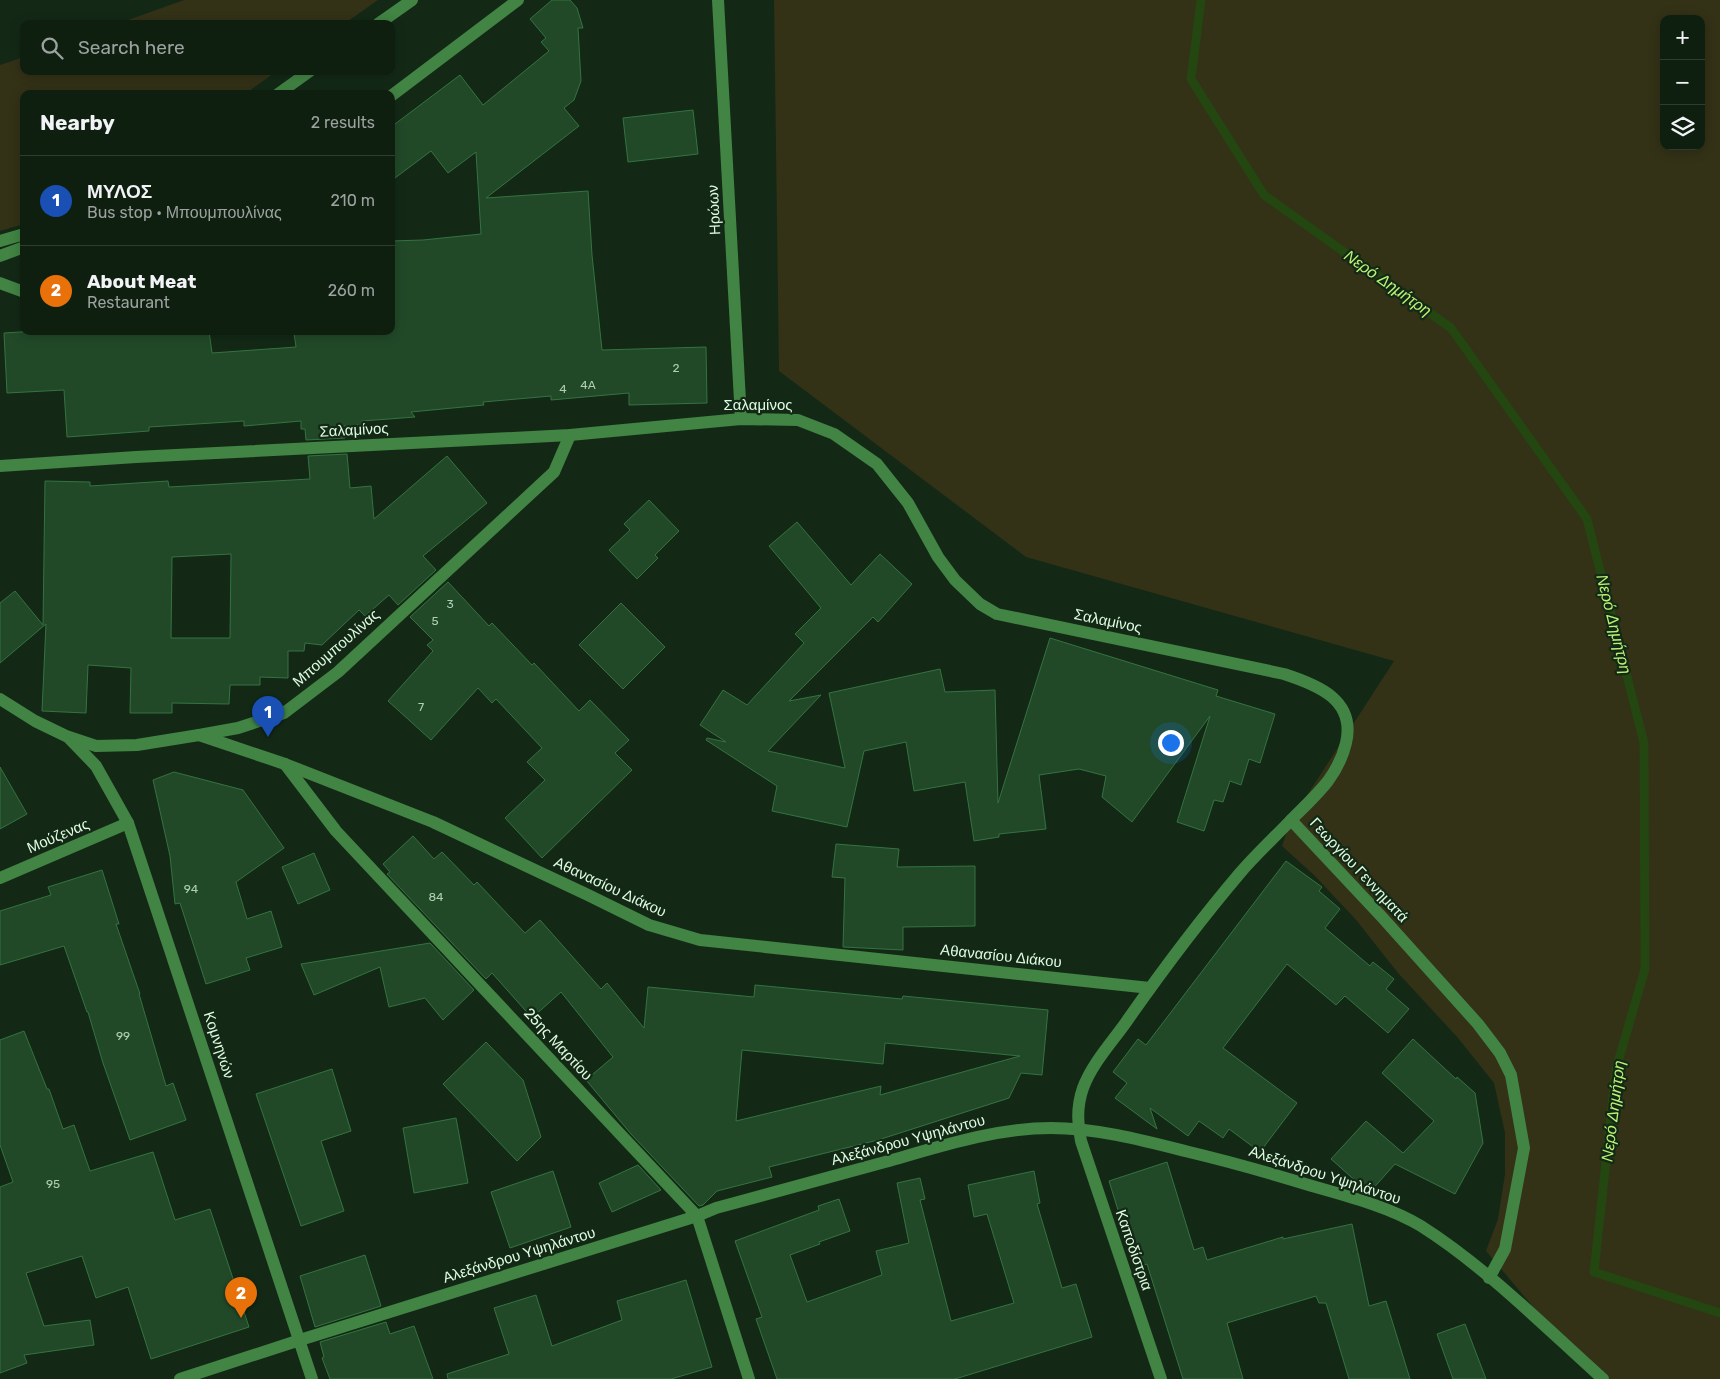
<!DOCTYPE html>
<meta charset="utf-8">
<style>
body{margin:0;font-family:Rubik,sans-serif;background:#1c2c1e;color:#f1f3f6}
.controls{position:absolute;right:15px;top:15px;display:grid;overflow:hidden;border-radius:10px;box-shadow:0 2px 12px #0003}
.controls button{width:45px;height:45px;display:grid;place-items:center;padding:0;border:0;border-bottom:1px solid #2e3d30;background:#0e1f10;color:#f1f3f6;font:25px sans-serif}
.you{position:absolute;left:1170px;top:742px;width:18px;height:18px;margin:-12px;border:4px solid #fff;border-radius:50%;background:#1a73e8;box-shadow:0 0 0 8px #1a73e833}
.badge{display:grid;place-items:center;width:32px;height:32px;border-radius:50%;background:#d93025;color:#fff;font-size:16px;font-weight:700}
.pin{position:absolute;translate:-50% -41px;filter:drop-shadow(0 1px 2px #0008)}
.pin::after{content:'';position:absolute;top:26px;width:18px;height:15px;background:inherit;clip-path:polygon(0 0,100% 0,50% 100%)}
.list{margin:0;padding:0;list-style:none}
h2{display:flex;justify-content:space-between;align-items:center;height:65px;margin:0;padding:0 20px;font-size:21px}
h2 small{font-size:16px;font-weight:400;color:#9ba29f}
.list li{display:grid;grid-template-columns:32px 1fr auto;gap:15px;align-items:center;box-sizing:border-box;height:90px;padding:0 20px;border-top:1px solid #2e3d30}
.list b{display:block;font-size:19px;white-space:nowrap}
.list p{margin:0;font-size:16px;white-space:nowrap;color:#9ba29f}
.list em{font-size:16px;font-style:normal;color:#9ba29f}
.icon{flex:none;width:28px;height:28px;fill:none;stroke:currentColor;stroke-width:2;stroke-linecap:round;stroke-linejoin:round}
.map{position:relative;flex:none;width:1720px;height:1379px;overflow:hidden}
.search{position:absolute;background:#0e1f10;box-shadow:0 2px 12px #0003;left:20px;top:20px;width:375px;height:55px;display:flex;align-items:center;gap:12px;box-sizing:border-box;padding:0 18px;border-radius:10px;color:#9ba29f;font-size:19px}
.panel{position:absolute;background:#0e1f10;box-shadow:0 2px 12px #0003;left:20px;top:90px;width:375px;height:245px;border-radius:10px}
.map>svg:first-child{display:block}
.green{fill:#333116;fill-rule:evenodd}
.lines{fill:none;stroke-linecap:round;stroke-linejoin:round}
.stream{stroke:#244610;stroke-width:9}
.building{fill:#214928;stroke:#347340;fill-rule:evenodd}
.minor{stroke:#428444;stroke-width:12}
.labels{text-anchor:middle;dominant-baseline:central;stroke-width:4.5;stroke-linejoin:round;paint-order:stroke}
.number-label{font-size:12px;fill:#afcfb3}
.street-label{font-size:15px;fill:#defce1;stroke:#132916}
.water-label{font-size:16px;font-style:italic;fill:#bbf474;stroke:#132916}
</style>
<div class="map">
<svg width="1720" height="1379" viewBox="0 0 1720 1379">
<rect width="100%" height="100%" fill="#132916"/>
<g class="green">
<path d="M 184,0 L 378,0 L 344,24 L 117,24 Z"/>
<path d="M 774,0 L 1720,0 L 1720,1379 L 1594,1379 L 1486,1251 L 1498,1219 L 1505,1174 L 1505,1133 L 1494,1083 L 1458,1038 L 1398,973 L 1357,921 L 1315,876 L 1282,846 L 1291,820 L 1394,661 L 1026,557 L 779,371 ZM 1664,19 L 1701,19 L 1701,146 L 1664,146 Z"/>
<path d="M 24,57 L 24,71 L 277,71 L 245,94 L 24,94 L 24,224 L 0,231 L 0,65 Z"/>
</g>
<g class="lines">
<path class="stream" d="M 1201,0 L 1191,79 L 1264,195 L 1451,328 L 1587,519 L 1644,743 L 1645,969 L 1616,1069 L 1594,1272 L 1720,1313"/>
</g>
<g class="building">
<path d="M 552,0 L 570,0 L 577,8 L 583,28 L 578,28 L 581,81 L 574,100 L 564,108 L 579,126 L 486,198 L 588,191 L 592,255 L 602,350 L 706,347 L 707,403 L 629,405 L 629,393 L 551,400 L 551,396 L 483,402 L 484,405 L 411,412 L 415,417 L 362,421 L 362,425 L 344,426 L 345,438 L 306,440 L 305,429 L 301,429 L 301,421 L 244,426 L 244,421 L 149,427 L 149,431 L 67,437 L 64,390 L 7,393 L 4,333 L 36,331 L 209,331 L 212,353 L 296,347 L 294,333 L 323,331 L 391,331 L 391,241 L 423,240 L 481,234 L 476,152 L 448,173 L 431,151 L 391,181 L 391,127 L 460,75 L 483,105 L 549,51 L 541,42 L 546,38 L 530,19 Z"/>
<path d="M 693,110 L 698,154 L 628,162 L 623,118 Z"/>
<path d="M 347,454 L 350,488 L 371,486 L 374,519 L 447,456 L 487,503 L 423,556 L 436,570 L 398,605 L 389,595 L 365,616 L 359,610 L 322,645 L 305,643 L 304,651 L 288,651 L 288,678 L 260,677 L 260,685 L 230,685 L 229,704 L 172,703 L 172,713 L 130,713 L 131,668 L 88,665 L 86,713 L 42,711 L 46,624 L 0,663 L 0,603 L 15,591 L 43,625 L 45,481 L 90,482 L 90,486 L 168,481 L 169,487 L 310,479 L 308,456 ZM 231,554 L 230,638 L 171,638 L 172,557 Z"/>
<path d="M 649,500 L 679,531 L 655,555 L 658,558 L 637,579 L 609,550 L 630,530 L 624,524 Z"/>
<path d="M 797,522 L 851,585 L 880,554 L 912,584 L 878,622 L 873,617 L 789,701 L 821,695 L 768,751 L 845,768 L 829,693 L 940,669 L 945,692 L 995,690 L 998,803 L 1050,638 L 1218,690 L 1216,696 L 1275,714 L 1260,763 L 1249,759 L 1241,785 L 1230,781 L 1223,802 L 1214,800 L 1204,831 L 1177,822 L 1210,716 L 1132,822 L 1102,797 L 1106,776 L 1079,769 L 1039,775 L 1046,829 L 999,834 L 999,837 L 974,841 L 965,782 L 914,791 L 906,742 L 864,751 L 847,827 L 772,811 L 777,786 L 706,740 L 707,738 L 726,742 L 700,725 L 723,690 L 747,705 L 804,643 L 795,634 L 821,608 L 769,546 Z"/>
<path d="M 448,582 L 489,626 L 492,623 L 532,665 L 534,663 L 579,711 L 590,700 L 629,740 L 615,753 L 632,770 L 542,858 L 505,818 L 545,780 L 527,762 L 542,748 L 496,699 L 492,703 L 478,688 L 431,740 L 388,701 L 433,651 L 427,645 L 433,640 L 410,617 Z"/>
<path d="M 621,603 L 665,647 L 623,689 L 579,645 Z"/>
<path d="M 0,767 L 27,814 L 0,829 Z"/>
<path d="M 174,772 L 243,790 L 284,848 L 236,882 L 247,919 L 271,911 L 282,947 L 246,958 L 250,970 L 206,984 L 180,903 L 175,904 L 170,856 L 153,780 Z"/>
<path d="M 413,836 L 434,859 L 442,852 L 474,885 L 477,882 L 525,933 L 540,920 L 601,989 L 607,983 L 644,1028 L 648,987 L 754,997 L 755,985 L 902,999 L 903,996 L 1048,1010 L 1042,1075 L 1021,1073 L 1009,1098 L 878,1140 L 769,1167 L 772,1177 L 717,1191 L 703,1205 L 699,1206 L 631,1134 L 586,1080 L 613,1057 L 561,992 L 532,1018 L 492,973 L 486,979 L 387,874 L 390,872 L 383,864 ZM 885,1043 L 1020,1056 L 880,1095 L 881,1086 L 736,1121 L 742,1050 L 883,1064 Z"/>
<path d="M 836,844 L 899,849 L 897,867 L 975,866 L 975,926 L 903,927 L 903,950 L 843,947 L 845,878 L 832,877 Z"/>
<path d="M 314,853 L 330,890 L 298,904 L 282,867 Z"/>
<path d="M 1286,861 L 1322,887 L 1319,891 L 1340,909 L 1325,928 L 1370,966 L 1373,962 L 1394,979 L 1386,989 L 1409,1009 L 1388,1033 L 1345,996 L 1336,1005 L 1287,964 L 1223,1048 L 1297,1103 L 1260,1152 L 1229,1129 L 1223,1138 L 1199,1121 L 1188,1136 L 1150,1108 L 1157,1129 L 1115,1098 L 1127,1083 L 1113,1072 L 1138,1039 L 1146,1045 Z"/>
<path d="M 102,870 L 119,924 L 116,924 L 140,994 L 139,994 L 166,1086 L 173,1083 L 186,1120 L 130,1140 L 103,1063 L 88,1012 L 87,1012 L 64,946 L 0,965 L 0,911 L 51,895 L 48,887 Z"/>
<path d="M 430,943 L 474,990 L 443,1020 L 425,998 L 389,1007 L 380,967 L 314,995 L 301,964 Z"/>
<path d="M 24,1031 L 47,1089 L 49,1089 L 63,1129 L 74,1125 L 90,1171 L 153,1152 L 175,1220 L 210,1209 L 249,1327 L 151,1359 L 128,1287 L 96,1298 L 82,1256 L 26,1273 L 44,1326 L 90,1320 L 94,1345 L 24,1355 L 27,1363 L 0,1373 L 0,1187 L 13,1182 L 0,1145 L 0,1040 Z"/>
<path d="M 1413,1039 L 1456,1079 L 1457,1077 L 1475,1093 L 1483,1143 L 1455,1194 L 1395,1164 L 1369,1193 L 1331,1159 L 1366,1121 L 1403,1153 L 1434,1121 L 1382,1073 Z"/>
<path d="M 486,1042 L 523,1080 L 541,1137 L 517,1161 L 443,1084 Z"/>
<path d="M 332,1069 L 351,1131 L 321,1141 L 344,1211 L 301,1226 L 256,1094 Z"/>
<path d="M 456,1118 L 468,1183 L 414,1193 L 403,1128 Z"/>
<path d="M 1167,1162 L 1194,1250 L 1203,1247 L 1207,1260 L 1283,1237 L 1283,1239 L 1352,1224 L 1369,1306 L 1386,1301 L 1410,1379 L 1349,1379 L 1326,1303 L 1319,1303 L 1316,1296 L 1227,1323 L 1243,1379 L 1183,1379 L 1147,1264 L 1136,1268 L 1109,1181 Z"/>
<path d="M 638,1165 L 661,1190 L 612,1212 L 599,1183 Z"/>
<path d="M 553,1171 L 571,1227 L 510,1248 L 491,1192 Z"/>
<path d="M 1034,1171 L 1040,1203 L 1037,1204 L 1062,1288 L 1076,1284 L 1092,1337 L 955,1379 L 777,1379 L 756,1319 L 762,1317 L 735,1241 L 819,1210 L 818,1206 L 839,1199 L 850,1231 L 819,1242 L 820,1244 L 790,1255 L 807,1302 L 882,1275 L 876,1251 L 909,1243 L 897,1183 L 920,1178 L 925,1199 L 920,1200 L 951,1321 L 1014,1303 L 987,1214 L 974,1217 L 968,1185 Z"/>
<path d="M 365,1255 L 381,1306 L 315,1327 L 300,1276 Z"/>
<path d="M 686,1280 L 712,1367 L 671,1379 L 448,1379 L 447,1374 L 509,1354 L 494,1308 L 536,1295 L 552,1346 L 622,1320 L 617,1301 Z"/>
<path d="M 386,1322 L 390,1334 L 414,1326 L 433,1379 L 330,1379 L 322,1358 L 324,1357 L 320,1342 Z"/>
<path d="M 1465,1324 L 1486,1379 L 1453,1379 L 1437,1334 Z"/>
</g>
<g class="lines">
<g class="minor">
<path d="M 718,0 L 741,419"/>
<path d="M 378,24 L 412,0"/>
<path d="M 278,94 L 310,71"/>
<path d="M 391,96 L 518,0"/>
<path d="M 0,241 L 24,234"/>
<path d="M 0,256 L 24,247"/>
<path d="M 0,283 L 24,292"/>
<path d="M 0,466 L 136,457 L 570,435 L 741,419 L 798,420 L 834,434 L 877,464 L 908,503 L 938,557 L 955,580 L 980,604 L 997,614 L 1284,674 C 1318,685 1356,700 1346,743 C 1343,756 1336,770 1328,781 C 1317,795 1303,808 1291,820"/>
<path d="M 0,699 L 35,721 L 66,736 L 96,746 L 137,745 L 199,735 L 238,728 L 284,713 L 338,672 L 554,472 L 570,435"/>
<path d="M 199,735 L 285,764 L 433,822 L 588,895 L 649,925 L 700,940 L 1150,988"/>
<path d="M 69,738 L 96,766 L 128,823 L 312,1379"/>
<path d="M 285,764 L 336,831 L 697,1216 L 749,1379"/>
<path d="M 0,878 L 128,823"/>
<path d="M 180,1379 L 300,1340 L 697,1216 L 716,1208 C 772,1193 828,1178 885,1162 C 938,1147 995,1128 1051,1128 C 1096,1128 1142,1140 1185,1151 C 1227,1161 1270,1173 1312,1186 C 1347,1196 1390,1207 1421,1226 C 1487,1268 1545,1327 1603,1379"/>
<path d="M 1161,1379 L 1081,1141 C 1077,1123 1077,1105 1083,1088 C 1092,1063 1114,1040 1129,1018 C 1164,968 1201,919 1240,873 C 1256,854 1274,838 1291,820 L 1381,916 L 1478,1024 L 1500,1053 L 1511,1075 L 1524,1148 L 1505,1249 L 1489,1278"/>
</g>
</g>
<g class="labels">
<g class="number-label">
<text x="676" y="368">2</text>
<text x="588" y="385">4A</text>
<text x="563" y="389">4</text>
<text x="450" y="604">3</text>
<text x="435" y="621">5</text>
<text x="421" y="707">7</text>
<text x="191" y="889">94</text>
<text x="436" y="897">84</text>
<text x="123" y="1036">99</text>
<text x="53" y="1184">95</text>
</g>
<g class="street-label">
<text transform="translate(714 210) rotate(-93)">Ηρώων</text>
<text x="758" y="405">Σαλαμίνος</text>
<text transform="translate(354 430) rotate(-3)">Σαλαμίνος</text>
<text transform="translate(1108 621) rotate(12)">Σαλαμίνος</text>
<text transform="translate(336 648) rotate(-41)">Μπουμπουλίνας</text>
<text transform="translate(58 836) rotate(-23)">Μούζενας</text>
<text transform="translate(1359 870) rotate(47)">Γεωργίου Γεννηματά</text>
<text transform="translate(610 887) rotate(25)">Αθανασίου Διάκου</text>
<text transform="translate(1001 956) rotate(6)">Αθανασίου Διάκου</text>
<text transform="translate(558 1044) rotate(47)">25ης Μαρτίου</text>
<text transform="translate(219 1045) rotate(72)">Κομνηνών</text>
<text transform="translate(908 1140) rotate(-15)">Αλεξάνδρου Υψηλάντου</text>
<text transform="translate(1325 1175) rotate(18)">Αλεξάνδρου Υψηλάντου</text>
<text transform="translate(1134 1250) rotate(71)">Καποδίστρια</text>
<text transform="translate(519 1255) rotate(-17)">Αλεξάνδρου Υψηλάντου</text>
</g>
<g class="water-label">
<text transform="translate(1388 283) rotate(35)">Νερό Δημήτρη</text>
<text transform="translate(1614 624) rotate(76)">Νερό Δημήτρη</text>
<text transform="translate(1613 1111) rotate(-83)">Νερό Δημήτρη</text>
</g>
</g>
</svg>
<div class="controls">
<button>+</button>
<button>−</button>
<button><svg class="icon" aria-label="layers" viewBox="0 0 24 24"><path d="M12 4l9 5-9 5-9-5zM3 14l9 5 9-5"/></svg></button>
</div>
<div class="you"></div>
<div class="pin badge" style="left:268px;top:737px;background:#1a4fb4">1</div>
<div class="pin badge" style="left:241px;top:1318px;background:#e8710a">2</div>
<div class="search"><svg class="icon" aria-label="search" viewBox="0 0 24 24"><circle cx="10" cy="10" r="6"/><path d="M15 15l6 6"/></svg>Search here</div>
<section class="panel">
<h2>Nearby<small>2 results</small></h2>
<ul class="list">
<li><span class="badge" style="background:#1a4fb4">1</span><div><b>ΜΥΛΟΣ</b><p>Bus stop · Μπουμπουλίνας</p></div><em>210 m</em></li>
<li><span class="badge" style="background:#e8710a">2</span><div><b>About Meat</b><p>Restaurant</p></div><em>260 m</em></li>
</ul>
</section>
</div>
